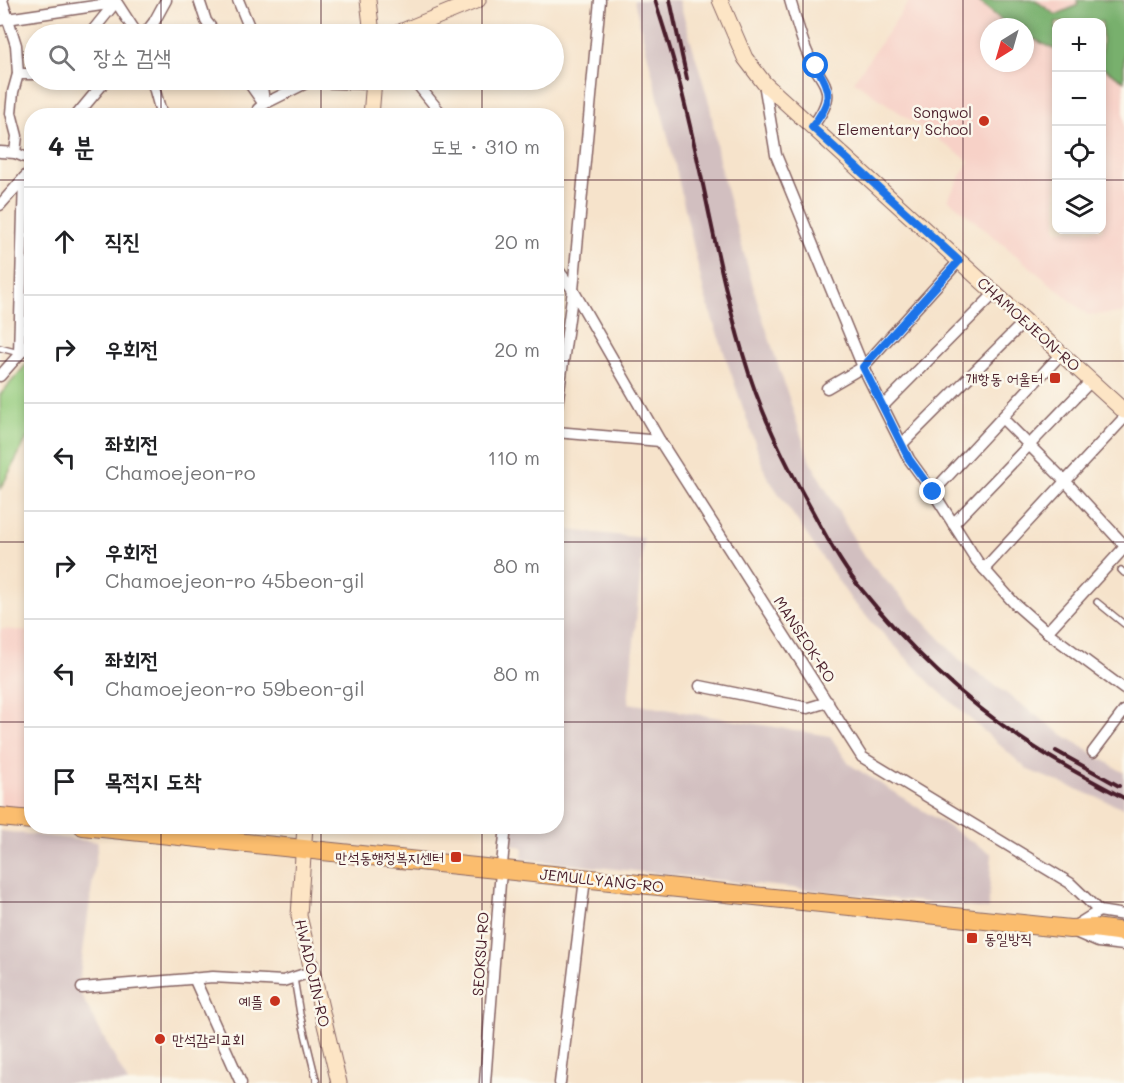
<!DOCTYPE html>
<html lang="ko">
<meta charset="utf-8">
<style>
body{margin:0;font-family:Mali,"Poor Story",sans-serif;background:#f2f2f2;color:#202124}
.controls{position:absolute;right:18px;top:18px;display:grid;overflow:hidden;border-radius:12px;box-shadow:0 3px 9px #0003}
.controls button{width:54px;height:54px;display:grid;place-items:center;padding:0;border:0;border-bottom:2px solid #e0e0e0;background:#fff;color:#202124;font:30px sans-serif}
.compass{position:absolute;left:980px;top:18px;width:54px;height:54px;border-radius:50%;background:#fff;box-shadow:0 3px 9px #0003;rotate:217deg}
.stop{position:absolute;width:18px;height:18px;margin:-14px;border:4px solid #1a73e8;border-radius:50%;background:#fff}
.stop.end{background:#1a73e8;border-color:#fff;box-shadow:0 2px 6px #0008}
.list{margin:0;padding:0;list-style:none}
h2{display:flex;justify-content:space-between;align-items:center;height:78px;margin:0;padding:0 24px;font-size:26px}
h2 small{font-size:20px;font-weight:400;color:#757577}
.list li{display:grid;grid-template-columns:39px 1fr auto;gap:18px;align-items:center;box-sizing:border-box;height:108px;padding:0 24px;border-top:2px solid #e0e0e0}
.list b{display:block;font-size:22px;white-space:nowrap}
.list p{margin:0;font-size:20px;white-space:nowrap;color:#757577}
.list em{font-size:20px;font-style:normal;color:#757577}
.icon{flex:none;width:33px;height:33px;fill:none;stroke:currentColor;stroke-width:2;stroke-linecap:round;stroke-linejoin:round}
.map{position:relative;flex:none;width:1124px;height:1083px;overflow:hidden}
.search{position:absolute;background:#fff;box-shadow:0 3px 9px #0003;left:24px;top:24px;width:540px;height:66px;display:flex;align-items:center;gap:15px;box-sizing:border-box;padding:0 21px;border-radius:33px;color:#757577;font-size:22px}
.panel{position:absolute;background:#fff;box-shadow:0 3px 9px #0003;left:24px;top:108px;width:540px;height:726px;border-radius:24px}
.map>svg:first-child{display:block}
.built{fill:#f7d1c7}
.industrial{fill:#d2bfc0}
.green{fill:#95cc7e;stroke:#707654;stroke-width:1.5}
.forest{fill:#78b06d;stroke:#61684c;stroke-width:1.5}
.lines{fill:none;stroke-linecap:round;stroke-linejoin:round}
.lane-casing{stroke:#866463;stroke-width:8}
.street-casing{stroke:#866463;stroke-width:13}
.secondary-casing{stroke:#866463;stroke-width:17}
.primary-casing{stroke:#866463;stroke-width:20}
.lane{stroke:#fff;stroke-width:5}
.street{stroke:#fff;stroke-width:10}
.secondary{stroke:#fde5c5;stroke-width:15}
.primary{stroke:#fbbd6e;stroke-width:18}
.rail{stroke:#4a1f2b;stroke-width:4}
.route{stroke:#1a73e8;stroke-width:8}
.grid{fill:none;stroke:#4a1f2b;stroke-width:1.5;stroke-opacity:0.55}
.poi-dot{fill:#c8321e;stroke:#fbf7ec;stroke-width:2}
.labels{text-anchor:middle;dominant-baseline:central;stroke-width:5;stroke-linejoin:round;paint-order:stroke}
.poi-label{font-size:15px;fill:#4a1f2b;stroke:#fbf7ec;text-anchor:end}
.street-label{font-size:15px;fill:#4a1f2b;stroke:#fbf7ec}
</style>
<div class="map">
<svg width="1124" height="1083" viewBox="0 0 1124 1083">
<rect width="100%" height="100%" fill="#fbf7ec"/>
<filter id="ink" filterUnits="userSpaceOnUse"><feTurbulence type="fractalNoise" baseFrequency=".0167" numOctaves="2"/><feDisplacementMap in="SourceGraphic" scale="12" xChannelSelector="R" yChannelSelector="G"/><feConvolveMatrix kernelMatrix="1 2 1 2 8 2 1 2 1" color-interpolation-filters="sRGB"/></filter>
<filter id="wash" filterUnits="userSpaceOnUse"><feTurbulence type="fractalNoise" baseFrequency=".008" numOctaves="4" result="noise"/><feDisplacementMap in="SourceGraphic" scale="24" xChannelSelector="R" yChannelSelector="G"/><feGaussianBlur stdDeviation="1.35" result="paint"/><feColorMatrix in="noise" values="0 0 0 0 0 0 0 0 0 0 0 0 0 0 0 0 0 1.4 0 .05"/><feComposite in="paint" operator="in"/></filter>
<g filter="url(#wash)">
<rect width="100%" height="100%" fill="#f6e3cb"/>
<g class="built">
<path d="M 910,0 L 987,0 L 1021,27 L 989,27 L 989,63 L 1025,63 L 1025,30 L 1047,47 L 1056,50 L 1056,230 L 1102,230 L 1102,67 L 1124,81 L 1124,313 L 1088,315 L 948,199 L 969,161 L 854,81 Z"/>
<path d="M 1035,0 L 1077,0 L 1078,5 L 1056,15 Z"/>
<path d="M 0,629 L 27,631 L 29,668 L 32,668 L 31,810 L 0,807 Z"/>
</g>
<g class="industrial">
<path d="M 634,0 L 679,0 L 710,106 L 720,167 L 758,304 L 809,459 L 864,557 L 959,659 L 1059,732 L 1124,773 L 1124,808 L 1028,770 L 932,685 L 852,601 L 766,475 L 705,297 L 676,169 Z"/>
<path d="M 557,529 L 644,538 L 628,703 L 830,736 L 849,764 L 992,854 L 988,909 L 522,859 L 523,847 L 512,845 L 513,827 L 556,826 Z"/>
<path d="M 0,831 L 98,842 L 78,989 L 128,1083 L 0,1083 Z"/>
</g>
<path class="green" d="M 31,359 L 31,439 L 27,438 L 0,490 L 0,395 Z"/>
<path class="forest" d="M 977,0 L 1035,0 L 1056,15 L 1078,5 L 1077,0 L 1124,0 L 1124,81 L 1102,67 L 1102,22 L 1056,22 L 1056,50 L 1025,35 L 1025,27 L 1010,27 Z"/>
</g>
<g filter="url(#ink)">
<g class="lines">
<defs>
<g id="lane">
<path d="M 0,348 L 19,353"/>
<path d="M 1121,570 L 1124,573"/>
<path d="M 1097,602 L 1124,624"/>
<path d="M 294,978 L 300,1014 L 317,1083"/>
</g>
<g id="street">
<path d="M 2,0 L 16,45 L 18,74 L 13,92 L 11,113 L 17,136 L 15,153"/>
<path d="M 115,0 L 137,34"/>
<path d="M 199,0 L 206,21 L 216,34"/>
<path d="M 238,0 L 252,34"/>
<path d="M 790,0 C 795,17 800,34 806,50 C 821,86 842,87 812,127"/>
<path d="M 0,20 L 115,3"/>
<path d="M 90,34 L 115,3"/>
<path d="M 145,34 L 154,22 L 166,0"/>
<path d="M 18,74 L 34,74"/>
<path d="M 152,80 L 162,116"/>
<path d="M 247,80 L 264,104"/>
<path d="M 261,80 L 264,101"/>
<path d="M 414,80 L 443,116"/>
<path d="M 764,83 L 776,155 L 863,367 L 909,459 L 933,492 L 977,561 L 1014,603 L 1047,632 L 1124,689"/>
<path d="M 76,116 L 106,80"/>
<path d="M 257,116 L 258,109 L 264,104 L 308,82 L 374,84"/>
<path d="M 0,152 L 15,153 L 32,160"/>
<path d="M 0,205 L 32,169"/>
<path d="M 556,267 L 573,290 L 660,441 L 862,757 L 1070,883 L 1099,911 L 1075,926"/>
<path d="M 19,354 L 24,178"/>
<path d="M 0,376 L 32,340"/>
<path d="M 827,388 L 863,367 L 959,261"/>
<path d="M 883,406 L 995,293"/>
<path d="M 556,412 L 573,290 L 600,0"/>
<path d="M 1002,418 L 1065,481 L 1124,545"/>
<path d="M 556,432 L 660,441"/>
<path d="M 902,444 L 1025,321"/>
<path d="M 933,492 L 1061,354"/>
<path d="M 953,524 L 1091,381"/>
<path d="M 984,569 L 1124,418"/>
<path d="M 1047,632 L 1124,548"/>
<path d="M 700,686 L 808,708 L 828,702"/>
<path d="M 1093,752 L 1124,711"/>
<path d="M 1099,911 L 1124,915"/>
<path d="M 1075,932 L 1098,942 L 1124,945"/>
<path d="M 194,978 L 241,1083"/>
<path d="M 82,988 L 213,977 L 283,981 L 311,972"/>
<path d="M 485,1083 L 500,883 L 506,826"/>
<path d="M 560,1083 L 585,879"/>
</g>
<g id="secondary">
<path d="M 368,0 L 372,34"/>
<path d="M 720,0 L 745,58 L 764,83 L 1124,411"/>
<path d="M 395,34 L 478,0"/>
<path d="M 371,116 L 374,80"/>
<path d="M 305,826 L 299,916 L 339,1083"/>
</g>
<g id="primary">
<path d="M 0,817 L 32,820"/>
<path d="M 83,826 L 1070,929 L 1094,928 L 1124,932"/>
</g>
</defs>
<use href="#lane" class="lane-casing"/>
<use href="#street" class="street-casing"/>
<use href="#secondary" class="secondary-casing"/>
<use href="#primary" class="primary-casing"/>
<use href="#lane" class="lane"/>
<use href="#street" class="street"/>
<use href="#secondary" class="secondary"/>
<use href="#primary" class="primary"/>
<g class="rail">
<path d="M 655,0 C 662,23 670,46 676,70 C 702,164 715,260 743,354 C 757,403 779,451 804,496 C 821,526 836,557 857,584 C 906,645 965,702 1031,745 C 1061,765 1092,781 1124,798"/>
<path d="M 670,0 L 687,79"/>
<path d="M 1056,751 L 1119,786"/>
</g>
</g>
</g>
<g class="lines" filter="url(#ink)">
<path class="route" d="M 816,66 C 832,94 832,100 812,127 L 959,261 L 863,367 L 909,459 L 933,492"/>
</g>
<path class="grid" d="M 161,0 L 161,34M 321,0 L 321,34M 482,0 L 482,34M 642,0 L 642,1083M 803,0 L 803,1083M 963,0 L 963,1083M 161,80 L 161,116M 321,80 L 321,116M 482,80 L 482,116M 0,180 L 32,180M 556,180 L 1056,180M 1102,180 L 1124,180M 0,361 L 32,361M 556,361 L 1124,361M 0,542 L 32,542M 556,542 L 1124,542M 0,722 L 32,722M 556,722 L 1124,722M 161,826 L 161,1083M 321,826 L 321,1083M 482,826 L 482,1083M 0,902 L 1124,902"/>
<g class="poi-dot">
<circle cx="984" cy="121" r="6"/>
<rect x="1049" y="372" width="12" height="12" rx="3"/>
<rect x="450" y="851" width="12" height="12" rx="3"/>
<rect x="966" y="932" width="12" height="12" rx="3"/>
<circle cx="275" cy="1001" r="6"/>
<circle cx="160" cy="1039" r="6"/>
</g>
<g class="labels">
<g class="poi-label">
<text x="972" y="112">Songwol<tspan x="972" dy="17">Elementary School</tspan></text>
<text x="1043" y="378">개항동 어울터</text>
<text x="444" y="857">만석동행정복지센터</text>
<text x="984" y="938" text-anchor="start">동일방직</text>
<text x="263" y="1001">예뜰</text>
<text x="172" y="1039" text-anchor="start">만석감리교회</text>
</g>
<g class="street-label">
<text transform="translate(1029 324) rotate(42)">CHAMOEJEON-RO</text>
<text transform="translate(805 639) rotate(57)">MANSEOK-RO</text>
<text transform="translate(602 880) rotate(6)">JEMULLYANG-RO</text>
<text transform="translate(480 954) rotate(-86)">SEOKSU-RO</text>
<text transform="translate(313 973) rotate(77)">HWADOJIN-RO</text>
</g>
</g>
</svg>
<div class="controls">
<button>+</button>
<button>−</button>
<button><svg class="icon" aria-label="locate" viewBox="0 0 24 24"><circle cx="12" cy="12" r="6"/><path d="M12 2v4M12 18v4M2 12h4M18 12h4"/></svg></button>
<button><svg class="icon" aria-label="layers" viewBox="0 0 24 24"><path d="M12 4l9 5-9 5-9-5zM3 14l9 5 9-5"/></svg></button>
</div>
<svg class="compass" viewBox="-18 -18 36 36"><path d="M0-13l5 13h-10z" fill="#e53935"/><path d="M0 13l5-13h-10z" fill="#757577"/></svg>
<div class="stop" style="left:816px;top:66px"></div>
<div class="stop end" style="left:933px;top:492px"></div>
<div class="search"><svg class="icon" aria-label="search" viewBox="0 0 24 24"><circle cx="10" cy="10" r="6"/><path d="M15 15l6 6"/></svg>장소 검색</div>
<section class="panel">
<h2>4 분<small>도보 · 310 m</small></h2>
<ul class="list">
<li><svg class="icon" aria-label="ahead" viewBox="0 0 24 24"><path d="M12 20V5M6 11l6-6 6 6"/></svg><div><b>직진</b></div><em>20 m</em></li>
<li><svg class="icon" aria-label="right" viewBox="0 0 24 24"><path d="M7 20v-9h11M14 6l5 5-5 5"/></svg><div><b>우회전</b></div><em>20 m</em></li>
<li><svg class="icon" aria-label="left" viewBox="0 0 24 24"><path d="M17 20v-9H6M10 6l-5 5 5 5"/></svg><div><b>좌회전</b><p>Chamoejeon-ro</p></div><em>110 m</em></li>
<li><svg class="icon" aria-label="right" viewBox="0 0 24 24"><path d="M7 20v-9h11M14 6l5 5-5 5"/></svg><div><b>우회전</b><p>Chamoejeon-ro 45beon-gil</p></div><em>80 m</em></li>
<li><svg class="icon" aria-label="left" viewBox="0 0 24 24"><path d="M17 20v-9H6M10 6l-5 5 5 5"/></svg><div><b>좌회전</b><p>Chamoejeon-ro 59beon-gil</p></div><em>80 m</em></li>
<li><svg class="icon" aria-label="arrive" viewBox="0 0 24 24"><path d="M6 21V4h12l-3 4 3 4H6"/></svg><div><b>목적지 도착</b></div></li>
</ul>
</section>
</div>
